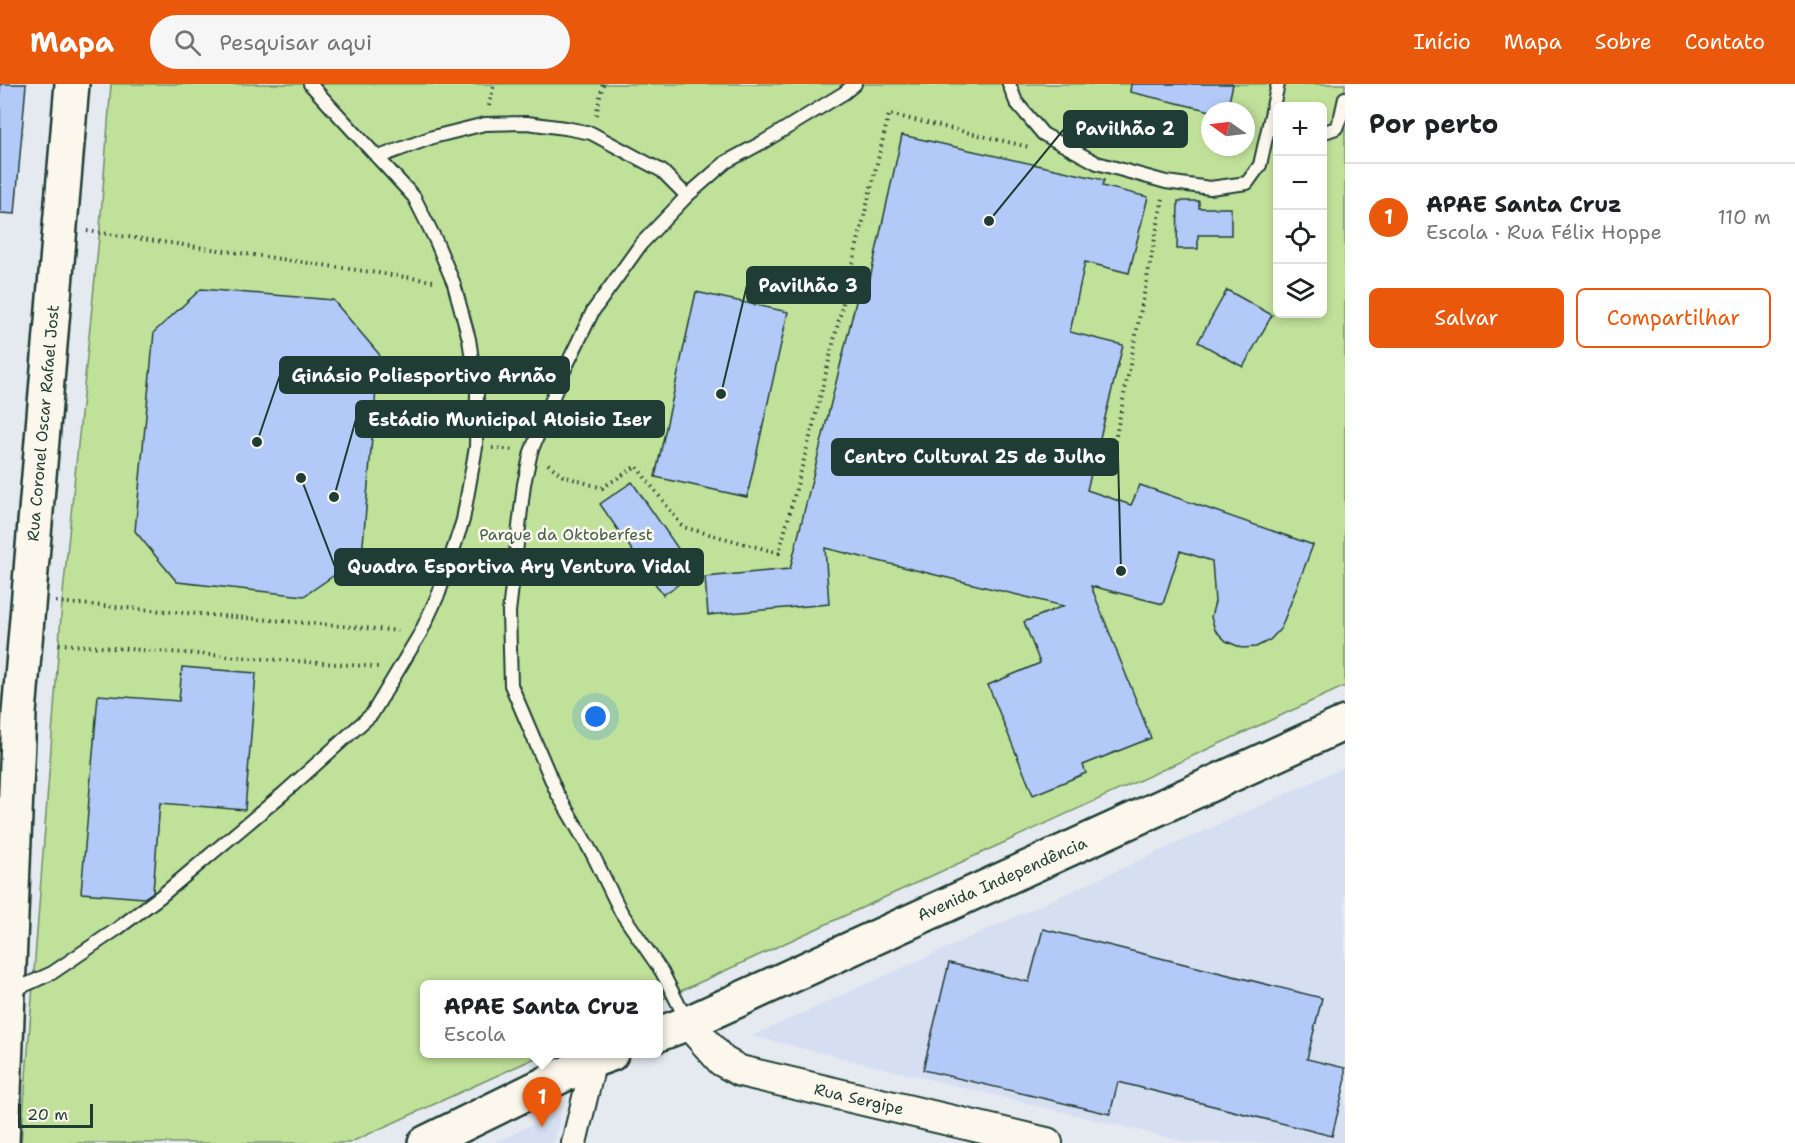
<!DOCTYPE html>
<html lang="pt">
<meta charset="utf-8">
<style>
body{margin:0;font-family:"Shantell Sans",sans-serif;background:#f6f6f6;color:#202124}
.controls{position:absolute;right:18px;top:18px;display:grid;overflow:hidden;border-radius:9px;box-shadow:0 3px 9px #0003}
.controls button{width:54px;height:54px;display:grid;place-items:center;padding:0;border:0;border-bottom:2px solid #e0e0e0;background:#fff;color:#202124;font:30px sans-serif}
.compass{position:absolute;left:1201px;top:18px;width:54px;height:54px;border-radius:50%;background:#fff;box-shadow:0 3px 9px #0003;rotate:284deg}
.scale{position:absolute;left:18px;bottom:15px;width:75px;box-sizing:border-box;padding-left:6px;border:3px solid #1f3d34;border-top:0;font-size:16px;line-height:21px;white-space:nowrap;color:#1f3d34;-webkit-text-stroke:4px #fbf7ec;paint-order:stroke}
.you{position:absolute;left:596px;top:633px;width:21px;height:21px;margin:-15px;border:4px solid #fff;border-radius:50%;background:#1a73e8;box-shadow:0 0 0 9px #1a73e833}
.badge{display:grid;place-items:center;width:39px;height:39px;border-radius:50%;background:#ea580c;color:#fff;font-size:20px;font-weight:700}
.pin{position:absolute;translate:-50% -50px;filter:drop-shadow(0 2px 3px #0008)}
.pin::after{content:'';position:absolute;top:32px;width:21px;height:18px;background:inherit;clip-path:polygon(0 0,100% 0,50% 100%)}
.popup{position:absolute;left:420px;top:896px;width:243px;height:78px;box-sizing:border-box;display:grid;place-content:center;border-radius:9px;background:#fff;filter:drop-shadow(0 2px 4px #0005);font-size:20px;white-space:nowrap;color:#757577}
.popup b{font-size:22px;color:#202124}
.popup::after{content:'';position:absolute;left:50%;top:100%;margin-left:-12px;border:12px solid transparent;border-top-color:#fff}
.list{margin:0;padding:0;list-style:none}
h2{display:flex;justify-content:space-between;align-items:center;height:78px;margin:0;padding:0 24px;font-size:26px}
h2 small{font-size:20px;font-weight:400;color:#757577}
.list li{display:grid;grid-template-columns:39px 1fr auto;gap:18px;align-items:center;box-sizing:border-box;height:108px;padding:0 24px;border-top:2px solid #e0e0e0}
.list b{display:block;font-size:22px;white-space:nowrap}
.list p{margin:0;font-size:20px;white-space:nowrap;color:#757577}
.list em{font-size:20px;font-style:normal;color:#757577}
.actions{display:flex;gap:12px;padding:18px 24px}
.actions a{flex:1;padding:14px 0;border:2px solid #ea580c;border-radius:9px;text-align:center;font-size:21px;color:#ea580c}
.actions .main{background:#ea580c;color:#fff}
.icon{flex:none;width:33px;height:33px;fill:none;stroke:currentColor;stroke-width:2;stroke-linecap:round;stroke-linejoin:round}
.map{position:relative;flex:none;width:1345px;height:1059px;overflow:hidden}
header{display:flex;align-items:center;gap:36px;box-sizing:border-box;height:84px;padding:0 30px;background:#ea580c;color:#fff}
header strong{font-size:28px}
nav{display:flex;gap:33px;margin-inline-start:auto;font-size:21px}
.search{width:420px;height:54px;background:#f6f6f6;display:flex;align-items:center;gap:15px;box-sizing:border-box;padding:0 21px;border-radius:33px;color:#757577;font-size:22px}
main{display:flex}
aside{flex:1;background:#fff}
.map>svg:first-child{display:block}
.built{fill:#d6dff2}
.green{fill:#c0e19a;stroke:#708f67;stroke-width:1.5;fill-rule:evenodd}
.building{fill:#b3c9f8;stroke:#1f3d34;stroke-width:1.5}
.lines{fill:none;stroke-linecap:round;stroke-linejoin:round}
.service-casing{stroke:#1f3d34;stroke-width:16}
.minor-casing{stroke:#1f3d34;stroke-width:28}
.tertiary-casing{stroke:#1f3d34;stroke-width:34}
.secondary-casing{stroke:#1f3d34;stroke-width:38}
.path{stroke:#1f3d34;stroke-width:4;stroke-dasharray:1.5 4.5;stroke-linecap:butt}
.service{stroke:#fbf7ec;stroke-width:12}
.minor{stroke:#fbf7ec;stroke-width:24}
.tertiary{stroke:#fbf7ec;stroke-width:30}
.secondary{stroke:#fbf7ec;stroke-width:33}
.labels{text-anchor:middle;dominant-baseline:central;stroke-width:5;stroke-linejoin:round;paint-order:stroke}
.street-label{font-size:16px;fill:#1f3d34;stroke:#fbf7ec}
.park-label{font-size:16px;fill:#3f5e48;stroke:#fbf7ec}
.leader{fill:none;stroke:#1f3d34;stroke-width:2}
.callout-dot{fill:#1f3d34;stroke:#fbf7ec;stroke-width:2}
.callout{fill:#1f3d34;stroke:#1f3d34;stroke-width:2}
.callout-label{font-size:18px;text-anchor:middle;font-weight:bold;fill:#fff}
</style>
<header>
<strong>Mapa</strong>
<div class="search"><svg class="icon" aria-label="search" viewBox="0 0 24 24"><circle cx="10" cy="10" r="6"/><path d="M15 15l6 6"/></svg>Pesquisar aqui</div>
<nav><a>Início</a><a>Mapa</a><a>Sobre</a><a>Contato</a></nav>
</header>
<main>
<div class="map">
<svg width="1345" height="1059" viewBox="0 0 1345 1059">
<rect width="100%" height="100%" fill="#e5e9f0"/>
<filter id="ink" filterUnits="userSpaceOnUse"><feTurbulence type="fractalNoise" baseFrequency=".0167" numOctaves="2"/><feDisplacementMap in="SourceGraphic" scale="12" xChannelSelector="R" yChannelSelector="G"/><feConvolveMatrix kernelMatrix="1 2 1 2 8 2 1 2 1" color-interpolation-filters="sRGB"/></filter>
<g filter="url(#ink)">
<g class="built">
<path d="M 1345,683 L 1345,1059 L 1190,1059 L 752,952 Z"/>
<path d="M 561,1027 L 554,1059 L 493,1059 Z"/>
</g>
<path class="green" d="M 111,0 L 1345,0 L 1345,602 L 659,917 L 659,900 L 425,900 L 425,970 L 544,970 L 349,1059 L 21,1059 L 62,519 L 100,144 ZM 1278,22 L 1322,22 L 1322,230 L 1278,230 ZM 1210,27 L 1246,27 L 1246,63 L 1210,63 Z"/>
<g class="building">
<path d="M 0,0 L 26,0 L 15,130 L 0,129 Z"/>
<path d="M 1131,0 L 1233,0 L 1227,27 L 1211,27 L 1130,8 Z"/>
<path d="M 902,51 L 1104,96 L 1102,102 L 1148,113 L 1129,189 L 1085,178 L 1070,248 L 1123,261 L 1087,406 L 1131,421 L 1140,401 L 1313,461 L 1281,544 L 1270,556 L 1256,563 L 1242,564 L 1226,557 L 1215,546 L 1211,533 L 1215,518 L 1212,477 L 1180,467 L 1163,520 L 1091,502 L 1151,654 L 1083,681 L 1086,689 L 1033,711 L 988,601 L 1040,579 L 1024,538 L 1063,522 L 825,464 L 829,520 L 708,531 L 705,493 L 790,485 L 861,197 L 869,199 Z"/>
<path d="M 1178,117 L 1199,117 L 1199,124 L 1231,124 L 1231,151 L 1198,151 L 1198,165 L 1177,165 Z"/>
<path d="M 201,205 L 333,216 L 379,270 L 362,472 L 304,512 L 177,498 L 135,447 L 154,248 Z"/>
<path d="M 1227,206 L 1272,231 L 1243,283 L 1198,258 Z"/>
<path d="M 696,208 L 788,228 L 747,413 L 655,393 Z"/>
<path d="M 632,398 L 695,489 L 663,511 L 600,420 Z"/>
<path d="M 182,583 L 256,589 L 245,726 L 160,719 L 153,808 L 144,814 L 81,809 L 98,611 L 179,617 Z"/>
<path d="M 1043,845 L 1322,914 L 1307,975 L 1345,984 L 1345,999 L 1332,1052 L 1118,998 L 1110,1030 L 923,986 L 949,879 L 1029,898 Z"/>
</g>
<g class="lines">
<defs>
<g id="service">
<path d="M 1009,0 L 1016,18 L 1043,50 L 1097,79 L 1166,98 L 1210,104 L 1247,99 L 1260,81 L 1278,0"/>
<path d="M 1322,49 L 1336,44 L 1341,32 L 1345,14"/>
<path d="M 379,73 L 433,53 L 485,40 L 527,39 L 565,44 L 591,49 L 662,87 L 687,112"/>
<path d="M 450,475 L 514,484"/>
<path d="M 10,908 L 52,889 L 117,845 L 161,812 L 284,709 L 372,630 L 421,548 L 439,509 L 463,436 L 476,363 L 477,309 L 469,255 L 454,200 L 436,157 L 414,113 L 310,0"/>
<path d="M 687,937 L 662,888 L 621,828 L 593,771 L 557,709 L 511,601 L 509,528 L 524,400 L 531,368 L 561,293 L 593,227 L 641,160 L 687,112 L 726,78 L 765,57 L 844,9 L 855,0"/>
</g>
<path id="minor" d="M 574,1059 L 594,976"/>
<path id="tertiary" d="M 688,939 L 722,977 L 740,987 L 1047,1059"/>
<g id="secondary">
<path d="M 659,950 L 688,939 L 1345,639"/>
<path d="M 2,1059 L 19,629 L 72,0"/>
<path d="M 425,1059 L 594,976 L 611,970"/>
</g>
</defs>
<use href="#service" class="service-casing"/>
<use href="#minor" class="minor-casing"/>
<use href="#tertiary" class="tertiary-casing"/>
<use href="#secondary" class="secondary-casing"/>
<g class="path">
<path d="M 489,22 L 494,0"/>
<path d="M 596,31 L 603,0"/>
<path d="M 87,147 L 433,197"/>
<path d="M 492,364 L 515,366"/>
<path d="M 548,380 L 563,392 L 602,404 L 636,382 L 683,443 L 779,469 L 814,338 L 889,30 L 1029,63"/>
<path d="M 1109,387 L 1163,114"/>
<path d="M 56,518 L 401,547"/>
<path d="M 59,560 L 378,583"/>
</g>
<use href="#service" class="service"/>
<use href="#minor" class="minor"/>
<use href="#tertiary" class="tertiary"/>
<use href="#secondary" class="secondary"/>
</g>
</g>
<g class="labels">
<g class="street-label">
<text transform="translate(43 339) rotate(-85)">Rua Coronel Oscar Rafael Jost</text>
<text transform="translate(1002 795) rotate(-24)">Avenida Independência</text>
<text transform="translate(859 1015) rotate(13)">Rua Sergipe</text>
</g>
<g class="park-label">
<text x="566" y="450">Parque da Oktoberfest</text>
</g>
</g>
<path class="leader" d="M989 137L1064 45M721 310L747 201M257 358L280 291M334 413L356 335M1121 487L1118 373M301 394L335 483"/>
<g class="callout-dot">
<circle cx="989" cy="137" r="6"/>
<circle cx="721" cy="310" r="6"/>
<circle cx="257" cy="358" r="6"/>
<circle cx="334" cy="413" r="6"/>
<circle cx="1121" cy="487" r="6"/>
<circle cx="301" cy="394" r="6"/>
</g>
<g class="callout">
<rect x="1064" y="27" width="123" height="36" rx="6"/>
<rect x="747" y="183" width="123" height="36" rx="6"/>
<rect x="280" y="273" width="289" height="36" rx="6"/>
<rect x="356" y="317" width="308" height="36" rx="6"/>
<rect x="832" y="355" width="286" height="36" rx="6"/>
<rect x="335" y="465" width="368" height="36" rx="6"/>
</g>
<g class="callout-label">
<text x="1125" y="51">Pavilhão 2</text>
<text x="808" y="208">Pavilhão 3</text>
<text x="424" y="298">Ginásio Poliesportivo Arnão</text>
<text x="510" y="342">Estádio Municipal Aloisio Iser</text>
<text x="975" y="379">Centro Cultural 25 de Julho</text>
<text x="519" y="489">Quadra Esportiva Ary Ventura Vidal</text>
</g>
</svg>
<div class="controls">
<button>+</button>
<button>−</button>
<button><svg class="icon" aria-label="locate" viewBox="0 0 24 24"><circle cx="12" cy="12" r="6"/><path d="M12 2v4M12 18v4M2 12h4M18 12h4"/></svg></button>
<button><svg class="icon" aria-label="layers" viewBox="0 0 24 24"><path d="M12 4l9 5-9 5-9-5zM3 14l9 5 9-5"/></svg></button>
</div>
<svg class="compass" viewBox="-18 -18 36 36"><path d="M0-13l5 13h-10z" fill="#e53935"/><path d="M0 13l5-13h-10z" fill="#757577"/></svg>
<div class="scale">20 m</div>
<div class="you"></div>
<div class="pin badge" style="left:542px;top:1043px">1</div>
<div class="popup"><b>APAE Santa Cruz</b>Escola</div>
</div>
<aside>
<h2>Por perto<small></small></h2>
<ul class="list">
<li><span class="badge">1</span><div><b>APAE Santa Cruz</b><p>Escola · Rua Félix Hoppe</p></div><em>110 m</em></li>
</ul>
<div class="actions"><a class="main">Salvar</a><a>Compartilhar</a></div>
</aside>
</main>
